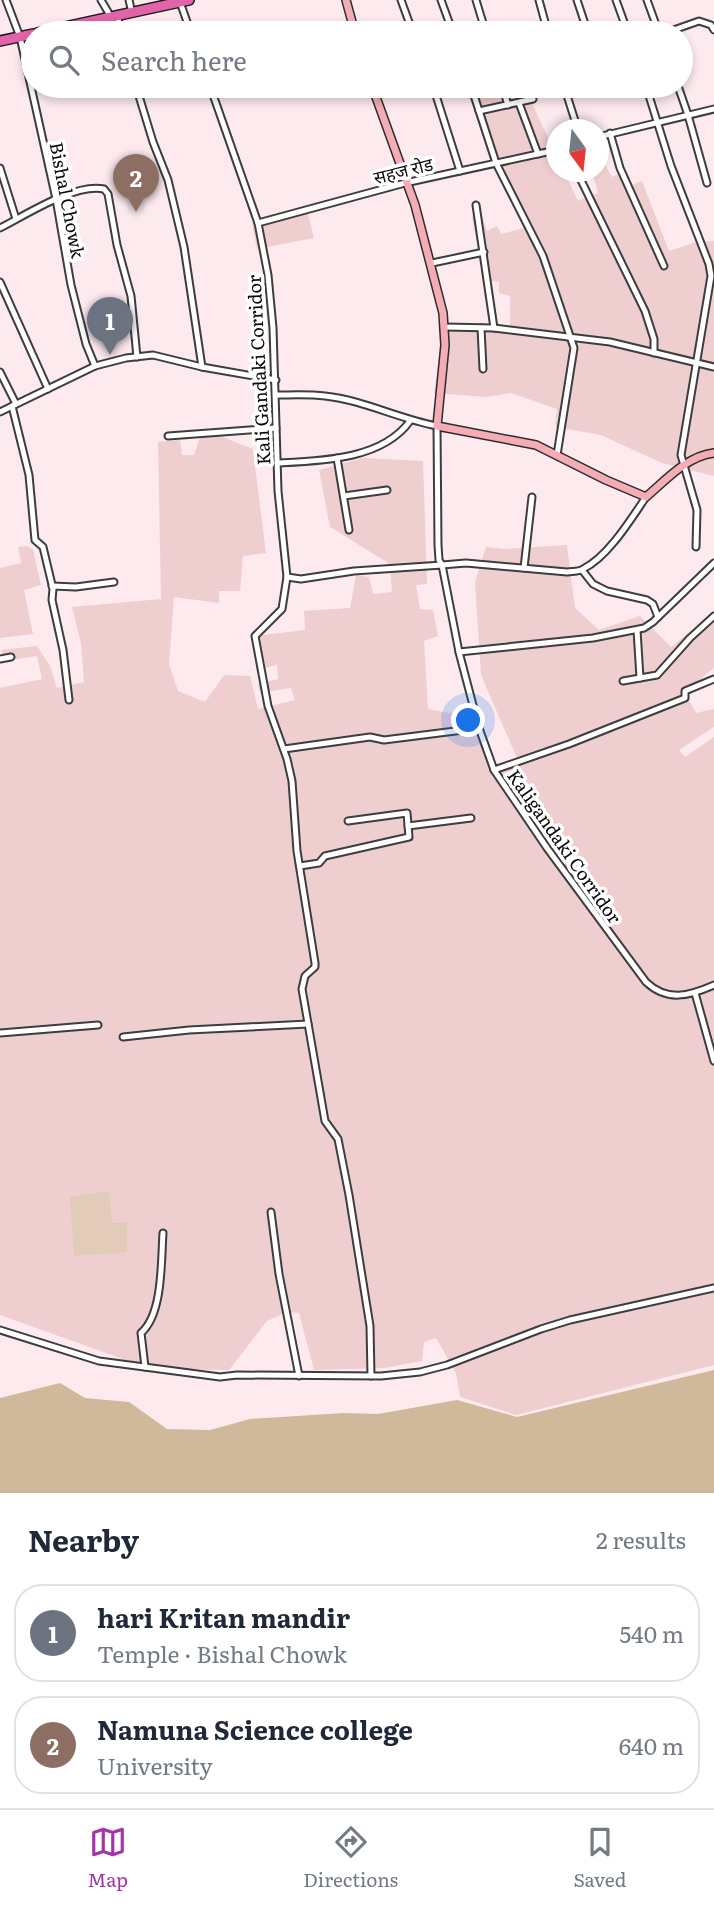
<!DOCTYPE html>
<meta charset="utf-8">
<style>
body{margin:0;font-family:Literata,"Noto Sans Devanagari",serif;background:#f6f6f7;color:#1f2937}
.compass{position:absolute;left:546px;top:119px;width:63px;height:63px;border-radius:50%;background:#fff;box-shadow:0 4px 10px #0003;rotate:165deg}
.you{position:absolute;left:469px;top:721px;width:24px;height:24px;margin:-18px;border:5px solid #fff;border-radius:50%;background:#1a73e8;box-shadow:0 0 0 10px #1a73e833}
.badge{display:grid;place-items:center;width:46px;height:46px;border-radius:50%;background:#a235a8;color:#fff;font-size:23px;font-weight:700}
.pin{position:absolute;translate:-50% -58px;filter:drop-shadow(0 2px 4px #0008)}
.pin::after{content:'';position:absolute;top:37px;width:24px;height:21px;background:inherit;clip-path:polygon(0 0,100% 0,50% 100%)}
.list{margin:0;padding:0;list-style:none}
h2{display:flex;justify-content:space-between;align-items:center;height:91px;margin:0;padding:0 28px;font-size:30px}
h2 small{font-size:23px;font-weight:400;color:#747a83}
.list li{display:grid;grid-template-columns:46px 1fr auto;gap:21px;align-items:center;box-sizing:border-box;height:98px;margin:0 14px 14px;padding:0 14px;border:2px solid #e0e1e3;border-radius:28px}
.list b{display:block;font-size:26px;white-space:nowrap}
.list p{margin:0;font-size:23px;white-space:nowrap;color:#747a83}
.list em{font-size:23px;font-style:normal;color:#747a83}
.icon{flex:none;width:38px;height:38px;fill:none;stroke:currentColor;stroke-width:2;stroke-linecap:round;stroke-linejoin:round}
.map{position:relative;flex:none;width:714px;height:1493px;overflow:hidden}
.search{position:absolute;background:#fff;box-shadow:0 4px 10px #0003;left:21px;right:21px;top:21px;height:77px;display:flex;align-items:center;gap:18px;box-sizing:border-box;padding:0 24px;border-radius:38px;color:#747a83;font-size:26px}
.sheet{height:315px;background:#fff}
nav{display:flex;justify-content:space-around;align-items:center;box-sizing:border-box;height:98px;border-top:2px solid #e0e1e3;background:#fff;font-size:19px;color:#747a83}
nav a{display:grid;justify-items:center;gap:4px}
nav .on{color:#a235a8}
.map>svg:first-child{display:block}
.farmland{fill:#efced0}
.green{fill:#e2ccb9}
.forest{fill:#d0b89a}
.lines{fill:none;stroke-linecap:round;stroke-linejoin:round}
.street-casing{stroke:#3d3d3d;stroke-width:9}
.secondary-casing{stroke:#2c2c2c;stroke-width:10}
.highway-casing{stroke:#1b1b1b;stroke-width:12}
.street{stroke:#fff;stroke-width:5}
.secondary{stroke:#f4adb5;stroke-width:7}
.highway{stroke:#e163a8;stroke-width:9}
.labels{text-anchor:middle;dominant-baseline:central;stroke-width:7;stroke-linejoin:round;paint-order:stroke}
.street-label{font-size:18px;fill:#0a0a0a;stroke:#fff}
</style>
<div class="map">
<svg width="714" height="1493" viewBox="0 0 714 1493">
<rect width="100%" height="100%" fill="#fceaee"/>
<g class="farmland">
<path d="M 484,86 L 524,86 L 556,155 L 556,172 L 564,172 L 578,201 L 598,193 L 592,172 L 598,172 L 599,154 L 612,177 L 624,172 L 629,186 L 642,181 L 669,251 L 696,242 L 714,241 L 714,476 L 662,463 L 601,435 L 555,427 L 557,409 L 511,393 L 486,397 L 434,393 L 441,344 L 440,331 L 510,332 L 510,296 L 499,293 L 499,282 L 484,280 L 472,217 L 482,215 L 487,231 L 497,226 L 501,234 L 525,228 L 493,168 L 468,92 Z"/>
<path d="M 307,210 L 314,238 L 257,249 L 252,223 Z"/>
<path d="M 220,436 L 253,449 L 266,553 L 243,556 L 240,591 L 219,591 L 219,603 L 174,597 L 169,664 L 178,691 L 205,702 L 224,675 L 250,676 L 258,709 L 295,700 L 291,688 L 260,693 L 258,684 L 278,679 L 277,665 L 256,670 L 255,636 L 305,630 L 304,611 L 350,608 L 356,575 L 369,577 L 373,594 L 392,592 L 390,564 L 330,527 L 319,470 L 363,458 L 423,461 L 427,584 L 416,585 L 420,609 L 433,610 L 438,636 L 424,641 L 428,709 L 449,713 L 472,710 L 497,771 L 520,765 L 481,675 L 475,582 L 486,547 L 504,549 L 567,545 L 575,608 L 599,630 L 640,616 L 671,647 L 714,613 L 714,668 L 684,692 L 696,713 L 714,709 L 714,727 L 679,750 L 685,757 L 714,737 L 714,1365 L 516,1415 L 460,1397 L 456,1373 L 436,1338 L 424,1342 L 422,1361 L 384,1368 L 314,1370 L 299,1313 L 287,1312 L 267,1321 L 229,1370 L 158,1369 L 145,1367 L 0,1315 L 0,688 L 42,679 L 37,656 L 4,661 L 1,650 L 37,646 L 50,666 L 57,688 L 84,682 L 81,643 L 72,607 L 161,599 L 158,442 L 180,440 L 182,455 L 194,455 L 200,437 Z"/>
<path d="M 27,546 L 33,550 L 41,585 L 24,590 L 33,634 L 0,638 L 0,568 L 21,563 L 18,547 Z"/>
</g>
<path class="green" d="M 109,1191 L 112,1223 L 127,1223 L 127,1252 L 74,1256 L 70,1197 Z"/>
<path class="forest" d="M 714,1370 L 714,1493 L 0,1493 L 0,1398 L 60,1383 L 85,1398 L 129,1402 L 167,1429 L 210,1430 L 250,1419 L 344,1413 L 378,1414 L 457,1400 L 517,1417 Z"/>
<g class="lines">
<defs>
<g id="street">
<path d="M 6,0 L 20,37 L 56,199 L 71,285 L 86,344 L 95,366"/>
<path d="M 101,0 L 111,17"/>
<path d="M 129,0 L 132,13"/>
<path d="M 401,0 L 413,33"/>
<path d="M 441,0 L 453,33"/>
<path d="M 476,0 L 486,33"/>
<path d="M 539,0 L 548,33"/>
<path d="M 577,0 L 588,33"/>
<path d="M 616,0 L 628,33"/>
<path d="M 647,0 L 659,33"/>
<path d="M 180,2 L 191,33"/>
<path d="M 117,16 L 122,33"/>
<path d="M 665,33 L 699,21 L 711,25 L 714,30"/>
<path d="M 136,86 L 153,142 L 168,180 L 184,247 L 202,367"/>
<path d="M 210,86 L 258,223 L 268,275 L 273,328 L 278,491 L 287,577 L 282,609 L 255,636 L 268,706 L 287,759 L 292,781 L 297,851 L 315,963 L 315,967 L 305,976 L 302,989 L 325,1121 L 338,1139 L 349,1195 L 370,1326 L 371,1376"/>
<path d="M 433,86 L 460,171"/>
<path d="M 471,86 L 496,163 L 543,256 L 574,348 L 557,455"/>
<path d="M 502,86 L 508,105"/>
<path d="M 564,86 L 578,130"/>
<path d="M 646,86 L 671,166 L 709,264 L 711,276 L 681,455 L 697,510 L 696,547"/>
<path d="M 678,86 L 688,115 L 707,183"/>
<path d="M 567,94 L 596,86"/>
<path d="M 519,103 L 538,154"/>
<path d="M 479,111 L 533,99"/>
<path d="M 610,133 L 620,168 L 664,266"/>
<path d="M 598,137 L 714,109"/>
<path d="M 0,168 L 16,219"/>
<path d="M 577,172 L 645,311 L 654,339 L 654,353"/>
<path d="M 476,205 L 494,328"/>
<path d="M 258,223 L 405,183 L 556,150"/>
<path d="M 0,228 C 26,215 74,183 104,189 L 108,194 L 117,245 L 131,296 L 137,357"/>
<path d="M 432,263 L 484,252"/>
<path d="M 0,282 L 48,389"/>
<path d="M 445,327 L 494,328 L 610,342 L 714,367"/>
<path d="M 481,328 L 483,369"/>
<path d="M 0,372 L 16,404"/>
<path d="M 276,395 C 292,395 309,394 325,396 C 363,400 399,419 437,426 L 438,545 L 439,560 L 442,565 L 466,563 L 567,572 C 572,571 579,572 583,569 C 608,557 631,519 646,497"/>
<path d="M 12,406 L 29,475 L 35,540 L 43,547 L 53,589 L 52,600 L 63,650 L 69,700"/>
<path d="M 0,412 L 95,366 L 126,358 L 153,355 L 202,367 L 276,380"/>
<path d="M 168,436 L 276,428"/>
<path d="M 337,458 L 349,530"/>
<path d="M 277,463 C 320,461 382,460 410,421"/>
<path d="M 344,496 L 387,490"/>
<path d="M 524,568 L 532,497"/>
<path d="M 582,570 L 593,584 L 607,591 L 647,600 L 653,604 L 658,617"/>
<path d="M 287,577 L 301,579 L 354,571 L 442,565 L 459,652 L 479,728 L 494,770 L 547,848 L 646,982 C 667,1002 689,996 714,985"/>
<path d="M 52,586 L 76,587 L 114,582"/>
<path d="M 637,630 L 640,678"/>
<path d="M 459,652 L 593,638 L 644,628 L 653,622 L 714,563"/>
<path d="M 0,659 L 11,657"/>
<path d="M 623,681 L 657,675 L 690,638 L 714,616"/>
<path d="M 284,749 L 370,737 L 384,740 L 479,728"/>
<path d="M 494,770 L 569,744 L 685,698 L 685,691 L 714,679"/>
<path d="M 408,826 L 471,818"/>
<path d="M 300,866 L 319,863 L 325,856 L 409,837 L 407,813 L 348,821"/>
<path d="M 695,993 L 714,1061"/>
<path d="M 0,1033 L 98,1025"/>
<path d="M 123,1037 L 189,1030 L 308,1024"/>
<path d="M 271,1212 L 279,1274 L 299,1376"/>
<path d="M 0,1330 L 99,1361 L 220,1377 L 237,1375 L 381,1376 L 420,1372 L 447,1365 L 541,1329 L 570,1320 L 714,1288"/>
<path d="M 145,1367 L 141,1333 C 163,1314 161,1262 163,1233"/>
</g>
<g id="secondary">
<path d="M 346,0 L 355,33"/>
<path d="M 372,86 L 415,205 L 443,313 L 445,345 L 437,426 L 536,445 L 606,480 L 646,497 C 666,480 687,456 714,453"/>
</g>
<g id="highway">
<path d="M 37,33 L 189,0"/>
<path d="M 0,41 L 33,34"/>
</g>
</defs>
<use href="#street" class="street-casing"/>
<use href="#secondary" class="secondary-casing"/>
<use href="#highway" class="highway-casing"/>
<use href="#street" class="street"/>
<use href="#secondary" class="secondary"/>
<use href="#highway" class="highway"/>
</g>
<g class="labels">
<g class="street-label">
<text transform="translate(403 170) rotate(-14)">सहज रोड</text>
<text transform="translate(68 200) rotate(79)">Bishal Chowk</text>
<text transform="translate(258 370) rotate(-93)">Kali Gandaki Corridor</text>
<text transform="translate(565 846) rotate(55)">Kaligandaki Corridor</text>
</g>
</g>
</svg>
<svg class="compass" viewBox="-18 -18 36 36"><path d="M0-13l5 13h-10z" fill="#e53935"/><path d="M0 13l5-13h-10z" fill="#747a83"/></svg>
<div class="you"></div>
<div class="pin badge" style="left:110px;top:355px;background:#6b7280">1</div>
<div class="pin badge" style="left:136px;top:212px;background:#8d6e63">2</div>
<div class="search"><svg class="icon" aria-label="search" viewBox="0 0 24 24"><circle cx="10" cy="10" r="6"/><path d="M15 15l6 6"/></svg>Search here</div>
</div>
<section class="sheet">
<h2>Nearby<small>2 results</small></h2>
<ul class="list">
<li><span class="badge" style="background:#6b7280">1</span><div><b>hari Kritan mandir</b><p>Temple · Bishal Chowk</p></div><em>540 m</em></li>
<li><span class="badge" style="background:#8d6e63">2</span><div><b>Namuna Science college</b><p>University</p></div><em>640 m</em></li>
</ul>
</section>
<nav>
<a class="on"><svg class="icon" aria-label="map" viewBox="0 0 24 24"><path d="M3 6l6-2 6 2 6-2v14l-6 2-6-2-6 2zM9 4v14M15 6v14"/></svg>Map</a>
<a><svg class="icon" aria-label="directions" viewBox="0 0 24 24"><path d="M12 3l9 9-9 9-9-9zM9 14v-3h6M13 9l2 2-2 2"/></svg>Directions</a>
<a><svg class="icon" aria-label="saved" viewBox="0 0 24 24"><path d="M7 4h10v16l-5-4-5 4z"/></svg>Saved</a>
</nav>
